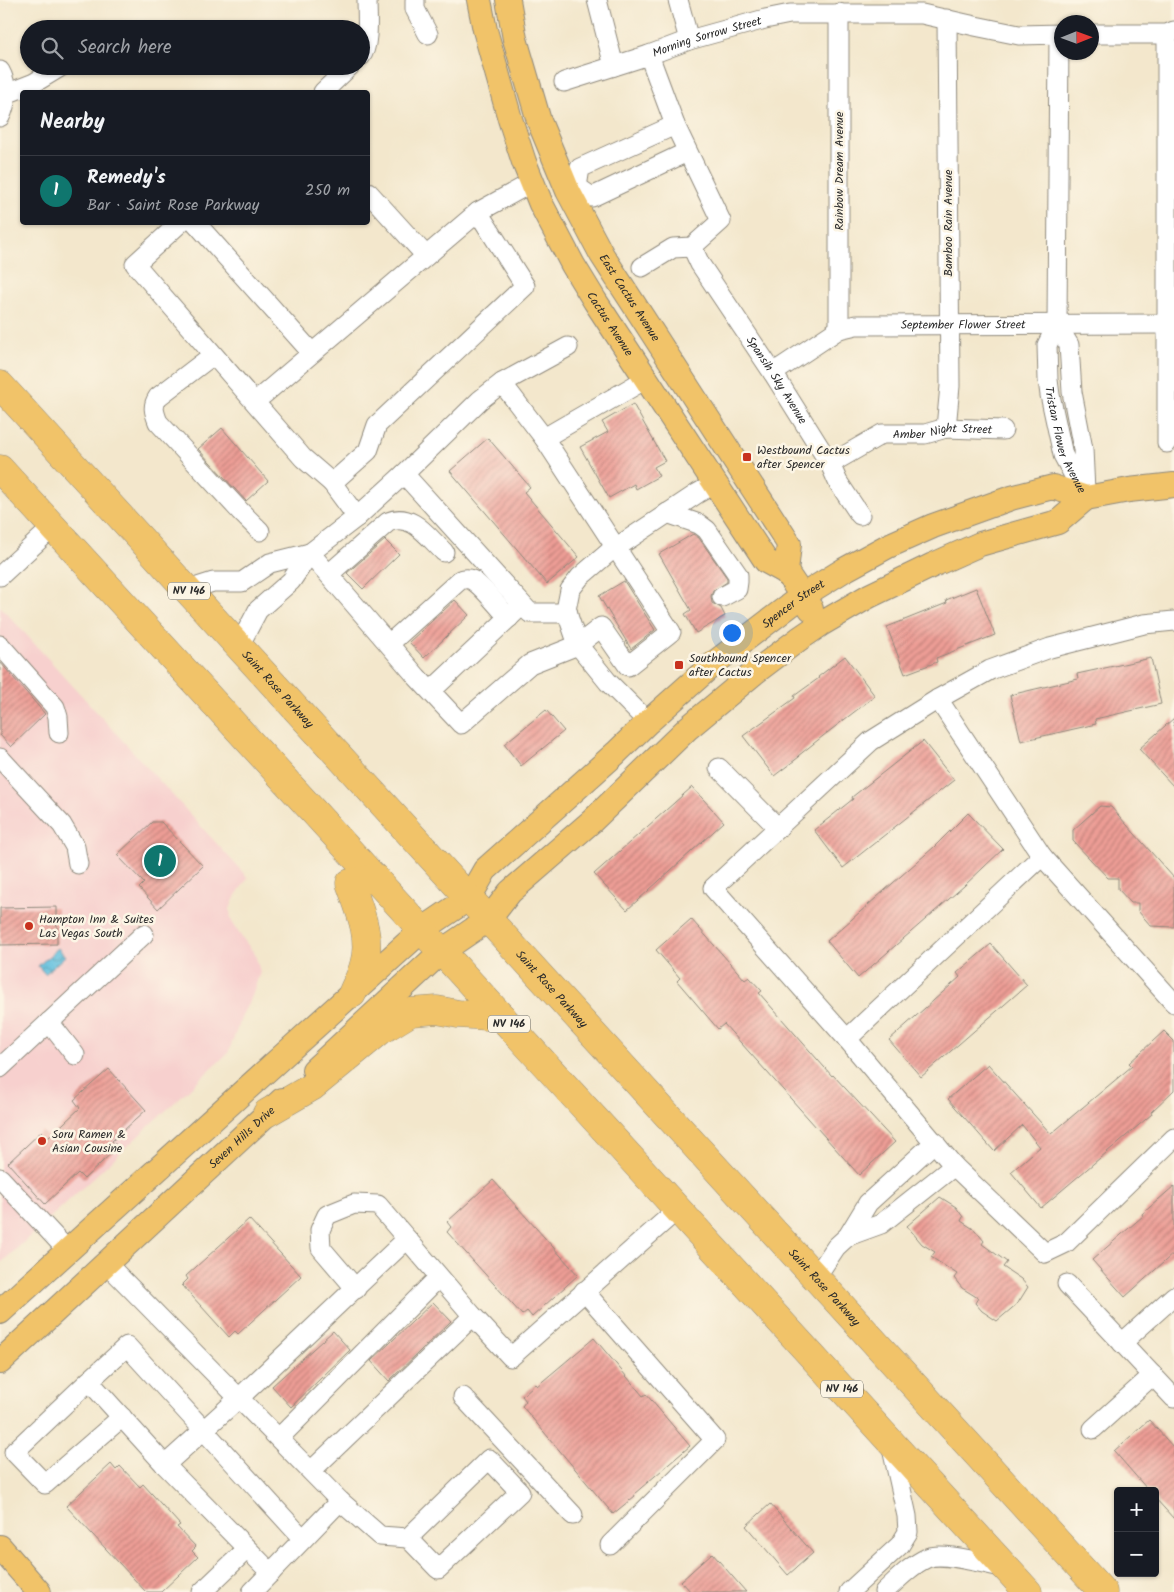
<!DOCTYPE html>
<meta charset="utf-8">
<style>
body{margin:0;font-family:Kalam,sans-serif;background:#20242c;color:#f1f3f6}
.controls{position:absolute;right:15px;bottom:15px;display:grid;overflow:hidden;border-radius:5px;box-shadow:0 1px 4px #0004}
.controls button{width:45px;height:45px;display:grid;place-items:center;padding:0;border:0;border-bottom:1px solid #363941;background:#171b24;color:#f1f3f6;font:25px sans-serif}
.compass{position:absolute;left:1054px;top:15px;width:45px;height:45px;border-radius:50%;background:#171b24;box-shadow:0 1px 4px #0004;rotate:89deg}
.you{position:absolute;left:731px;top:632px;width:18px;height:18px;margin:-12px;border:4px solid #fff;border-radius:50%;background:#1a73e8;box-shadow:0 0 0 8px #1a73e833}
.badge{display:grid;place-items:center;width:32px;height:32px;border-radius:50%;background:#0f766e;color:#fff;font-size:16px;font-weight:700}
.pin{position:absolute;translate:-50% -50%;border:2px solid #fff;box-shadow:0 1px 5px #0006}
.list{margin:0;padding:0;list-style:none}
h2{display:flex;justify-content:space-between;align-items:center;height:65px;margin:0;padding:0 20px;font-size:21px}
h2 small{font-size:16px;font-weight:400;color:#9ea1a6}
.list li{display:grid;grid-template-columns:32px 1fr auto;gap:15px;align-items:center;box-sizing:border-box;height:70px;padding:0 20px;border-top:1px solid #363941}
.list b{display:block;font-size:19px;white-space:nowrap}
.list p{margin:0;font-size:16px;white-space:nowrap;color:#9ea1a6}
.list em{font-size:16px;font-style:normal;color:#9ea1a6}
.icon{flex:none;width:28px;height:28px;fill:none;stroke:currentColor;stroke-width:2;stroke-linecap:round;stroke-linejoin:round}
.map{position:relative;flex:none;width:1174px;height:1592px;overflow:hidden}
.search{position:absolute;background:#171b24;box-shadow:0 1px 4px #0004;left:20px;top:20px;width:350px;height:55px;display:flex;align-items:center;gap:12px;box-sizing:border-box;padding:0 18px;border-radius:28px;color:#9ea1a6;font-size:19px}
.panel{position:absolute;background:#171b24;box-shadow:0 1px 4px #0004;left:20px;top:90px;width:350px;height:135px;border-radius:5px}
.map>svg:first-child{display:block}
.built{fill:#f7d0ce}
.water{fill:url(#water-waves);stroke:#467685}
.building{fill:url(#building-hatch)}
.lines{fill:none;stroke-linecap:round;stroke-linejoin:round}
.minor-casing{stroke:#8f897c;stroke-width:21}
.major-casing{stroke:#8f897c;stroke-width:26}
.highway-casing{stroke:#8f897c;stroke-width:29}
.minor{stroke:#fff;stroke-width:19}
.major{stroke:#f1c369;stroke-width:24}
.highway{stroke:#f1c369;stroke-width:28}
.poi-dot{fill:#c8321e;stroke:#fcf5e5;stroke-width:2}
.labels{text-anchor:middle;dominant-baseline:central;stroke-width:5;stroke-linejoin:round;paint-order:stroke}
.shield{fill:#fcf5e5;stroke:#6a6863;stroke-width:1}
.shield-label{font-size:11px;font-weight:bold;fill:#2b2b2b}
.street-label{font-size:12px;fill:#2b2b2b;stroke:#fcf5e5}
.poi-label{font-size:12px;fill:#2b2b2b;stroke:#fcf5e5;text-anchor:start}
</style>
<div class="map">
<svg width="1174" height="1592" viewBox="0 0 1174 1592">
<defs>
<pattern id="water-waves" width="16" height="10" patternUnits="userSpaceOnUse" patternTransform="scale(1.25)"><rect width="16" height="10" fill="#60c0df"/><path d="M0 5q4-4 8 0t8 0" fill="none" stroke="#4f9cb5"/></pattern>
<pattern id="building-hatch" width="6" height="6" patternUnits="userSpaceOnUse" patternTransform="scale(1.25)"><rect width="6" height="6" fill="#ed9d95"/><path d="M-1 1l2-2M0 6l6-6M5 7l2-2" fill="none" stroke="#c0807a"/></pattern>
</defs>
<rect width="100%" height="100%" fill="#fcf5e5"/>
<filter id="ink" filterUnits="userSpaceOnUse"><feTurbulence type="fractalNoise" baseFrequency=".02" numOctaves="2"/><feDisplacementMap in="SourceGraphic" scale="10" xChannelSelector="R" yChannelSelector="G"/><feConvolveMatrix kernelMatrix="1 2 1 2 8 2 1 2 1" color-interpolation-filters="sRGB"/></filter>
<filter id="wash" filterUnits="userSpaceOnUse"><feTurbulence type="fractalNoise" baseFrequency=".0096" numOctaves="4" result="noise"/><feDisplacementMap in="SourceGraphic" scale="20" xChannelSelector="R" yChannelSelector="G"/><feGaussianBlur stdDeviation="1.12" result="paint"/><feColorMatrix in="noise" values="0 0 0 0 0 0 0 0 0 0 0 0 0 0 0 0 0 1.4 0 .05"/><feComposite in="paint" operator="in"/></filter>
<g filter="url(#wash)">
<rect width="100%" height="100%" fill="#f3e7cc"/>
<path class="built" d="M 0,606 L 248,878 L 236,895 L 230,909 L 231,920 L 240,935 L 255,954 L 260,972 L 252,996 L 243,1013 L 228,1053 L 0,1264 Z"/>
<path class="water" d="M 58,948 L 65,956 L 45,974 L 38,966 Z"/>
<g id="blocks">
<g class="building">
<path d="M 633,404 L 665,461 L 654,467 L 659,476 L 636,489 L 634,484 L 609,498 L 580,447 L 608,432 L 602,422 Z"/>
<path d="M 222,428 L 268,481 L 246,501 L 198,449 Z"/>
<path d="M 488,438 L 530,487 L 524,492 L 579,557 L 547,584 L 450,471 Z"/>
<path d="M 693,534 L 699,538 L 727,578 L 727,582 L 713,591 L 711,596 L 712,603 L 721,608 L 725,616 L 696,633 L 685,614 L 691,610 L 659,554 Z"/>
<path d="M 385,540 L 399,554 L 363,589 L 347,573 Z"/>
<path d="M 624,581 L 655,630 L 631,649 L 599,596 Z"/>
<path d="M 976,588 L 995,635 L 936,658 L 937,662 L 905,674 L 887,627 L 947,603 L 946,600 Z"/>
<path d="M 455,600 L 469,615 L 424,658 L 409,642 Z"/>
<path d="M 845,656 L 875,696 L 823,736 L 798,756 L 799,757 L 774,776 L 743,736 L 795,698 L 794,696 L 819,678 L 818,677 Z"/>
<path d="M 1151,658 L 1161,704 L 1095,719 L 1096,724 L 1021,741 L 1010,695 L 1078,679 L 1077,674 Z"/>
<path d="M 0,662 L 45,714 L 11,747 L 0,735 Z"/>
<path d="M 546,710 L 564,731 L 521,766 L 504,744 Z"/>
<path d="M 1174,718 L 1174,787 L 1139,749 Z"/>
<path d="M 923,741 L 954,780 L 843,868 L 814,830 L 853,799 L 852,797 Z"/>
<path d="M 692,787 L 724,822 L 627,910 L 594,874 Z"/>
<path d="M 1100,806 L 1111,807 L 1174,878 L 1174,927 L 1151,926 L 1138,911 L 1138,903 L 1131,903 L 1118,889 L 1118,878 L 1108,878 L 1073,841 L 1073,830 Z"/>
<path d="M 968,813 L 1003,849 L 964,886 L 858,978 L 827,941 L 934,847 Z"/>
<path d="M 152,822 L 161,822 L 203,866 L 158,909 L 139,888 L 144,883 L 117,855 Z"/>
<path d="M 57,907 L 57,944 L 0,945 L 0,908 Z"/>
<path d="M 691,919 L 745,980 L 749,977 L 762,991 L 759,993 L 832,1076 L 833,1075 L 895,1142 L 859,1175 L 724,1024 L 718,1029 L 677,981 L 680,978 L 656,950 Z"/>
<path d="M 991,944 L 1027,985 L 921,1077 L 889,1040 L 960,977 L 957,973 Z"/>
<path d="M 1164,1031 L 1174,1041 L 1174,1090 L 1151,1112 L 1152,1114 L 1041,1208 L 1011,1172 L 1040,1147 L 1022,1125 L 994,1151 L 948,1099 L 988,1064 L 1051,1134 L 1132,1066 L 1129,1063 Z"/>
<path d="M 109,1069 L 146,1110 L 112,1141 L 118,1147 L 84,1179 L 78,1173 L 45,1204 L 8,1163 L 42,1131 L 48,1138 L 80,1108 L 74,1100 Z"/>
<path d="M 493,1180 L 578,1275 L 532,1317 L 527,1311 L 522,1315 L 447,1232 L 451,1227 L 447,1222 Z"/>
<path d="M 1174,1186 L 1174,1253 L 1125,1297 L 1092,1260 L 1143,1216 L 1142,1214 Z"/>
<path d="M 940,1197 L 956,1207 L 963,1217 L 961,1221 L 975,1230 L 984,1241 L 982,1244 L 1007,1262 L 1003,1267 L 1021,1279 L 1028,1287 L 1018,1303 L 997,1321 L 982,1311 L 975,1303 L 978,1298 L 962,1288 L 954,1278 L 957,1274 L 931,1257 L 935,1252 L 922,1244 L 907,1226 Z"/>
<path d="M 249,1219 L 301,1276 L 238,1334 L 235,1331 L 229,1337 L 182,1285 L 188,1279 L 186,1276 Z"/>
<path d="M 433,1302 L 451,1321 L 389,1381 L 371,1361 Z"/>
<path d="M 333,1331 L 350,1350 L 291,1407 L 272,1386 Z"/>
<path d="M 594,1338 L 643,1396 L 646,1394 L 690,1446 L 634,1494 L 635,1496 L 613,1514 L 522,1406 L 526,1401 L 522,1396 L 535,1384 L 537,1386 Z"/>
<path d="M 1149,1420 L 1174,1448 L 1174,1519 L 1155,1498 L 1155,1491 L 1148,1490 L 1114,1451 Z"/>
<path d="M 111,1464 L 116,1470 L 120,1466 L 140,1487 L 143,1484 L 180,1525 L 177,1527 L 196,1547 L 192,1551 L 198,1557 L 161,1592 L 146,1592 L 66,1506 Z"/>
<path d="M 770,1504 L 813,1553 L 788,1575 L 746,1526 Z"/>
<path d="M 712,1553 L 746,1592 L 691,1592 L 681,1581 Z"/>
</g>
</g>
</g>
<g filter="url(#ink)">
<use href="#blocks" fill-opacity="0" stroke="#8f897c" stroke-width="1"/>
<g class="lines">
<defs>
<g id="minor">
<path d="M 415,0 L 415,9 L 428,34"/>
<path d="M 597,0 L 614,66"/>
<path d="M 678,0 L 689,40"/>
<path d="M 839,13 L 839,329"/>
<path id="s1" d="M 1059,34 L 1057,325 L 1047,345 L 1048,380 L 1050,395 L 1063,455 L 1086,498"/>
<path d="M 1092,34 L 1167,34 L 1174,31"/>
<path d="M 1167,34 L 1167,443"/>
<path d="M 361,56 C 370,46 367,14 367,0"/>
<path d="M 0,71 C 8,85 7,104 0,117"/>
<path id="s2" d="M 564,82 L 649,55 L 689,40 L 765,19 L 790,14 L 922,14 L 975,26 L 1019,35 L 1062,34"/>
<path d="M 323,92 L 350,66"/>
<path d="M 6,94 L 34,83 L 62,66"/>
<path d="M 577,187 L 580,168 L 675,125"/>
<path d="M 577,187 L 592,197 L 687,152"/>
<path d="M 368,192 L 426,256"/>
<path d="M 181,222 L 135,264 L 303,458 L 332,483"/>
<path d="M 195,222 L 312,353"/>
<path id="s3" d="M 692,247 L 700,264 L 773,373 L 830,464 L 838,482 L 860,515"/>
<path d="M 642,267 L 673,248 L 692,247 L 721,221 L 675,125 L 649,55"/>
<path d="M 1057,325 L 1069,345 L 1072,392 L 1083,449 L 1085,491"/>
<path d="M 213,355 L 158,397 C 152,406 154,412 158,422 L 240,511 L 260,531"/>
<path id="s4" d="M 773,373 L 839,329 L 856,325 L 1166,324"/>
<path d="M 263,395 L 478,212 L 533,182"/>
<path d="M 946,428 L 950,386 L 947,19"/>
<path d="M 544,438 L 646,379"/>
<path id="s5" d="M 830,464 L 882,434 L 925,434 L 946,428 L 1003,430"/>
<path d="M 404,474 L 530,613 L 568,613"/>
<path d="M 667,513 L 699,524 L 707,530 L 738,575 L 738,582 L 737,589 L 722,597"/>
<path d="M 357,517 L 332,483 L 368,451 L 377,425 L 525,286 L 478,212"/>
<path d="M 310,553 L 417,677 L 461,724 L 530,664 L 578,645 L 601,627 L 628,666 L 671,632 L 544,438 L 502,383 L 568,347"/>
<path d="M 329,574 L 388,522 C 412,512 427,536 444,552"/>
<path d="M 0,576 L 53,527"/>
<path d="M 188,590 L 213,582 L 242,582 L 270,563 L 310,553"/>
<path d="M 389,644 L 460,580 C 463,579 468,578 472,580 C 482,585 500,609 509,618"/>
<path d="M 0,645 L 55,707 L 58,717 L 59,733"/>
<path d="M 239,646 L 258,610 L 291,581 L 310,553 L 357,517 L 404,474 L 480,400 L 502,383"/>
<path d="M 431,691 L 517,610"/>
<path d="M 938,699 L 1042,856"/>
<path d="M 648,722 L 608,682 L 578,645 L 566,610 L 570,590 L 580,577 L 608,553 L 698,493 L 714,484"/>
<path d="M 0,758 L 62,825 L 75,847 L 78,864"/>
<path d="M 719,768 L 778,828"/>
<path d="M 1174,1003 L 1042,856 L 847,1039 L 954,1166 L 1045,1253 L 1066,1243 L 1174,1138"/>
<path d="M 49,1022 L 75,1055"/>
<path d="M 847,1039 L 713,888 L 871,741 L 938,699 L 990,670 L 1050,648 L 1144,624 L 1174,621"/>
<path d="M 0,1068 L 144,934"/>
<path d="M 0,1178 L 68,1251"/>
<path d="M 848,1236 L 881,1224 L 954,1166"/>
<path d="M 107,1264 L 340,1501 L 380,1536 L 408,1538 L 438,1569 L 520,1492 L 489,1459 L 408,1538"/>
<path d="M 816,1277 L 836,1247 L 848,1236 L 868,1203 L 935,1142"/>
<path d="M 1067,1284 L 1174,1398"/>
<path d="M 356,1289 L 321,1248 L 320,1230 L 327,1215 L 354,1204 L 378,1205 L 473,1316 L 511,1357 L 678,1209"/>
<path d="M 584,1291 L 715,1440 L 610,1545"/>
<path d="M 1122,1343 L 1174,1296"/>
<path d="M 89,1381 L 14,1452 L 45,1484 L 122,1417"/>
<path d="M 463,1397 L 573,1515"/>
<path d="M 1093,1429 L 1153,1375"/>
<path d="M 279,1438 L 439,1277"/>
<path d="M 165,1465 L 89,1381 L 127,1346 L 303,1539"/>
<path d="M 311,1471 L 473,1316"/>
<path d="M 271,1573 L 165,1465 L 239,1398 L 407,1239"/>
<path d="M 202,1592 L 247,1549"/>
<path d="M 252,1592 L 340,1501"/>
<path d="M 849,1592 L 900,1545 L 908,1532 L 907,1516 L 891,1444"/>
<path d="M 884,1592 C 897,1580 910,1566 927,1558 C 944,1551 988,1565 1007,1568"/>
</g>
<g id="major">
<path id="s6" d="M 479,0 L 485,30 L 510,119 L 524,162 L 541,204 L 573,265 L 595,301 L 766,561 L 786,572 L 811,609"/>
<path id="s7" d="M 508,0 L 515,39 L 539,121 L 568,191 L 602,255 L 789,544 L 786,572"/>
<path d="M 314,1070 L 442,951 L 489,919 L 510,892 L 592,821 L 688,728 L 754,673 L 799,639 L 821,624 L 869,596 L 933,565 L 980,544 L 1058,522 L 1086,498"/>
<path id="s8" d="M 0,1312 L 422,930 L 469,898 L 485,870 L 616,753 L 648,722 L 713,664 L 802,596 L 844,570 L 888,546 L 933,526 L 1011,498 L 1053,487 L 1086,498 L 1129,490 L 1174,485"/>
<path id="s9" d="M 0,1362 L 282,1100"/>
<path d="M 0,1547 L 39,1592"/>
</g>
<g id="highway">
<path id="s10" d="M 0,385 L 1103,1592"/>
<path d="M 0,469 L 1028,1592"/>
<path d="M 352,994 C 356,984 362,974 364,964 C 372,937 359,909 350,883 L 375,878"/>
<path d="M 267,1113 L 312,1087 L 380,1031 L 411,1012 L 437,1010 L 458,1014 L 502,1017"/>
</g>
</defs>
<use href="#minor" class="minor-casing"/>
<use href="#major" class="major-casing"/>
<use href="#highway" class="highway-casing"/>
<use href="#minor" class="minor"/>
<use href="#major" class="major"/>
<use href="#highway" class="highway"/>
</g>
</g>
<g class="poi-dot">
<rect x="742" y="452" width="10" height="10" rx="2.5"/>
<rect x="674" y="660" width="10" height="10" rx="2.5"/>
<circle cx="29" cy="926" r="5"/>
<circle cx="42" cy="1141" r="5"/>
</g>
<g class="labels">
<g class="shield">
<rect x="168" y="582.5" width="42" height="17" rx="4"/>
<rect x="488" y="1015.5" width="42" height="17" rx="4"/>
<rect x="821" y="1380.5" width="42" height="17" rx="4"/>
</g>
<g class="shield-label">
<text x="189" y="591">NV 146</text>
<text x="509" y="1024">NV 146</text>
<text x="842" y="1389">NV 146</text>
</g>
<g class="street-label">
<text stroke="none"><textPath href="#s2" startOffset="150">Morning Sorrow Street</textPath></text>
<text transform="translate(839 171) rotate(-90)">Rainbow Dream Avenue</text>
<text transform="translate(948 223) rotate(-90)">Bamboo Rain Avenue</text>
<text stroke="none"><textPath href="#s7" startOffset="324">East Cactus Avenue</textPath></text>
<text stroke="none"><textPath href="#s6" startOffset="352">Cactus Avenue</textPath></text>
<text stroke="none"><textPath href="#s4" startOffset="204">September Flower Street</textPath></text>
<text stroke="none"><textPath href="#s3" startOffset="158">Spansih Sky Avenue</textPath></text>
<text stroke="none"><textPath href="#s5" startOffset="121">Amber Night Street</textPath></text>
<text stroke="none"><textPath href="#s1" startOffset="411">Tristan Flower Avenue</textPath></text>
<text stroke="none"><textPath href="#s8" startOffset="1066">Spencer Street</textPath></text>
<text stroke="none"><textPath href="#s10" startOffset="412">Saint Rose Parkway</textPath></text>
<text stroke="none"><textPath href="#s10" startOffset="818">Saint Rose Parkway</textPath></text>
<text stroke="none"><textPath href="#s9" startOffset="330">Seven Hills Drive</textPath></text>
<text stroke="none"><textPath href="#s10" startOffset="1222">Saint Rose Parkway</textPath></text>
</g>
<g class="poi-label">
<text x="757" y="450">Westbound Cactus<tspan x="757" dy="14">after Spencer</tspan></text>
<text x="689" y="658">Southbound Spencer<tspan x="689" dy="14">after Cactus</tspan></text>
<text x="39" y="919">Hampton Inn &amp; Suites<tspan x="39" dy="14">Las Vegas South</tspan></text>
<text x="52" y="1134">Soru Ramen &amp;<tspan x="52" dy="14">Asian Cousine</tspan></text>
</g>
</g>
</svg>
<div class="controls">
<button>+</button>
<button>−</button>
</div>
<svg class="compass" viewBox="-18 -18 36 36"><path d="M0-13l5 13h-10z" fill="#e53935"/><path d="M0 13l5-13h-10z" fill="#9ea1a6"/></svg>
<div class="you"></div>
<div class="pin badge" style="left:160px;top:861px">1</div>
<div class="search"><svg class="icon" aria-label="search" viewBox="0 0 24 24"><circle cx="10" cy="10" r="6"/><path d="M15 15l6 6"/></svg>Search here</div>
<section class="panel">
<h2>Nearby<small></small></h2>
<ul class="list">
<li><span class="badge">1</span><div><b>Remedy's</b><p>Bar · Saint Rose Parkway</p></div><em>250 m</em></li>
</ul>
</section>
</div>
